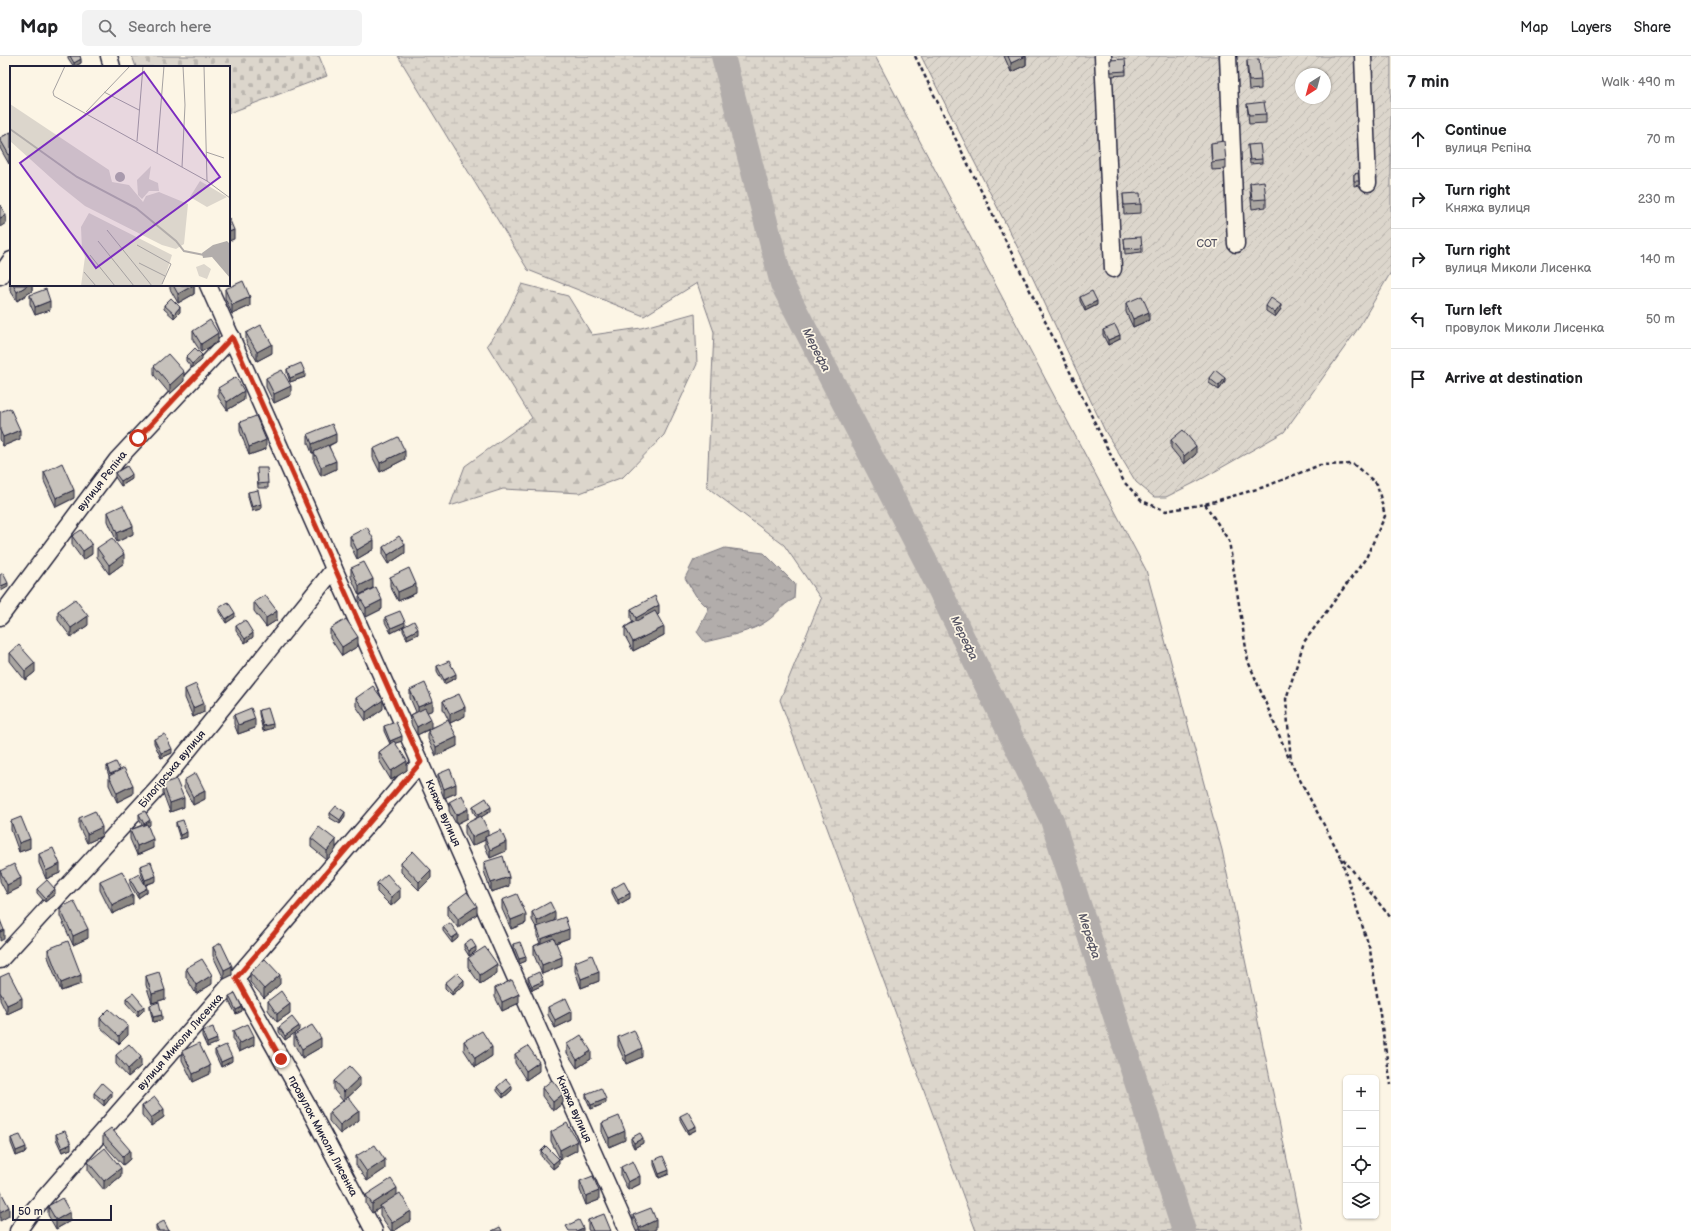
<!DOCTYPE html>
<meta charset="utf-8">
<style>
body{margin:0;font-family:"Balsamiq Sans",sans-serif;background:#f2f2f2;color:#202124}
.controls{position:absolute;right:12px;bottom:12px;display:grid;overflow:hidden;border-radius:6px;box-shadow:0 1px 3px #0004}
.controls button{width:36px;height:36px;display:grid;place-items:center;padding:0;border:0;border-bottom:1px solid #e0e0e0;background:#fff;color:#202124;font:20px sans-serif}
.compass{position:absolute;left:1295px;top:12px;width:36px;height:36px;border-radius:50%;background:#fff;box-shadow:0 1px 3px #0004;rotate:216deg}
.scale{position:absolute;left:12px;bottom:10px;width:100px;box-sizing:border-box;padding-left:4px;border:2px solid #22223b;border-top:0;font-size:11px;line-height:14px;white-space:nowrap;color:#22223b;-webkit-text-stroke:3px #fcf5e5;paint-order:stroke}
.stop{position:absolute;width:12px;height:12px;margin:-9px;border:3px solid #c8321e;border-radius:50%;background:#fff}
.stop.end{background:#c8321e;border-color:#fff;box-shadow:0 1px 4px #0008}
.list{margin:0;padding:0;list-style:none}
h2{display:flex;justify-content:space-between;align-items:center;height:52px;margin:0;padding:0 16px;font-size:17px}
h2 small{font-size:13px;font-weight:400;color:#757577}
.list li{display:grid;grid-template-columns:26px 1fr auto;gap:12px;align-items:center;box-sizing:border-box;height:60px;padding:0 16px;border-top:1px solid #e0e0e0}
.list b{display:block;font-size:15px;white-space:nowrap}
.list p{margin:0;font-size:13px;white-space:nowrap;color:#757577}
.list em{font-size:13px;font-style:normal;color:#757577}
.icon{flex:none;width:22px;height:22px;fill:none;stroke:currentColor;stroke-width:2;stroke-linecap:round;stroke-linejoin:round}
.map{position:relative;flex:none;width:1391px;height:1175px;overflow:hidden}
header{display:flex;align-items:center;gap:24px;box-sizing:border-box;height:56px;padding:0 20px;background:#fff;border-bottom:1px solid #e0e0e0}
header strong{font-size:19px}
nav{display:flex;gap:22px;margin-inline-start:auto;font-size:14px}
.search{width:280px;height:36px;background:#f2f2f2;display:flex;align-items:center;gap:10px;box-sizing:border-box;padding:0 14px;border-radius:6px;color:#757577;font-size:15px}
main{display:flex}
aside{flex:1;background:#fff}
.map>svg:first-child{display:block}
.forest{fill:url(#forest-firs);stroke:#7f7c84}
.wetland{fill:url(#wetland-marsh);stroke:#7f7c84}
.cemetery{fill:url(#cemetery-stones);stroke:#7f7c84}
.garden{fill:url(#garden-furrows);stroke:#7f7c84;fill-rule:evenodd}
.water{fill:url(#water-ripples);stroke:#78757e}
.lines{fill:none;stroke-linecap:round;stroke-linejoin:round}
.river{stroke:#b2adab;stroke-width:24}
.minor-casing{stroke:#22223b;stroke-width:19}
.path{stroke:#22223b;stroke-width:2.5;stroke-dasharray:4 3;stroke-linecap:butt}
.minor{stroke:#fcf5e5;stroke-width:16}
.wall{fill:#aaa6a1;stroke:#22223b}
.shaded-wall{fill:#8b8783;stroke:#22223b}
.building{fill:#c6c1bb;stroke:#22223b}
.route{stroke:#c8321e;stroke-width:5}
.labels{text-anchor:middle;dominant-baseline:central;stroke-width:3.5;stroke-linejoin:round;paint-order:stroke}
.park-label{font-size:11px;fill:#504f5f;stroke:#fcf5e5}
.street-label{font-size:11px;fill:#22223b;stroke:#fcf5e5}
.water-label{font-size:12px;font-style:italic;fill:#545362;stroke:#fcf5e5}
.inset-river{fill:none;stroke:#b2adab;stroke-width:2}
.inset-road{fill:none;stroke:#a5a1a1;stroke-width:1}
.view{fill:#7b2cbf;fill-opacity:0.15;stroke:#7b2cbf;stroke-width:2}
.inset-edge{fill:none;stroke:#22223b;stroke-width:2}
</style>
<header>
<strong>Map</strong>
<div class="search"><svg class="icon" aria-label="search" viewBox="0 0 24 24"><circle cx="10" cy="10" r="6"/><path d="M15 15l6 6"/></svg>Search here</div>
<nav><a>Map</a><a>Layers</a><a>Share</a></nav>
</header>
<main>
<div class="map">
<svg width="1391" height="1175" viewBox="0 0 1391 1175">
<defs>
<pattern id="forest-firs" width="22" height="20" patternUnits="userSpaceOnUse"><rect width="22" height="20" fill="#dcd6cc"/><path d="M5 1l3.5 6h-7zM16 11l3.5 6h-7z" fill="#bcb7b0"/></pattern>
<pattern id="wetland-marsh" width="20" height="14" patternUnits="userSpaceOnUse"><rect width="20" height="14" fill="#dcd6cc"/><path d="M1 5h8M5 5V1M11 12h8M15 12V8" fill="none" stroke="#bcb7b0"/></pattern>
<pattern id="cemetery-stones" width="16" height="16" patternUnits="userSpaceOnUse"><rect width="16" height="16" fill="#dcd6cc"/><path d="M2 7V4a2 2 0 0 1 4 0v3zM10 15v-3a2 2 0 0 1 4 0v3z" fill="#bcb7b0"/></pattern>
<pattern id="garden-furrows" width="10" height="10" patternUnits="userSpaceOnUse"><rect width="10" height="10" fill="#dcd6cc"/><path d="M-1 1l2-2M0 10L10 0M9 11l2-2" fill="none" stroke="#bcb7b0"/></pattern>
<pattern id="water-ripples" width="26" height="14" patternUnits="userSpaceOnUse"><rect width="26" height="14" fill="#b2adab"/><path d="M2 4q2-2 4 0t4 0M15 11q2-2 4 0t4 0" fill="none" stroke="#908c8c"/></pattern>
</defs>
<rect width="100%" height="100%" fill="#fcf5e5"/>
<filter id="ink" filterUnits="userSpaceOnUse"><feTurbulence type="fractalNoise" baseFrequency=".025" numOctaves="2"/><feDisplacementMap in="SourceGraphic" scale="8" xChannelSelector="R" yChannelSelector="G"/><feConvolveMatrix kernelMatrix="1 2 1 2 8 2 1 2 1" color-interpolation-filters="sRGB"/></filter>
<g filter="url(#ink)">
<path class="forest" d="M 522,228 L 568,240 L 592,279 L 641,272 L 695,257 L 697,308 L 664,379 L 623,421 L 580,437 L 503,433 L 450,450 L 465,410 L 532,362 L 487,289 L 503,267 Z"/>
<path class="wetland" d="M 398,0 L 875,0 L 1146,514 L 1222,794 L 1302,1175 L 976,1175 L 780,644 L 821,543 L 784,489 L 707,431 L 714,276 L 697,227 L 644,260 L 528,214 Z"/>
<path class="cemetery" d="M 132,0 L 319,0 L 327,20 L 229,57 L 229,11 L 136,11 Z"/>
<path class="garden" d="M 921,0 L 1391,0 L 1391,216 L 1357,274 L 1284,376 L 1198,425 L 1166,441 L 1154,441 L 1136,426 L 1105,375 L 1029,214 ZM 1301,18 L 1325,18 L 1325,42 L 1301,42 Z"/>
<path class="water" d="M 725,492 L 764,497 L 795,528 L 794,543 C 781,549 778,558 767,565 C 754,575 722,582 705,586 L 697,576 L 709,553 L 696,540 L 685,522 L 694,504 Z"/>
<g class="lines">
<path class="river" d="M 723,0 L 782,228 L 927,508 L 1052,764 L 1184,1175"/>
<defs>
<g id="minor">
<path d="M 109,0 L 112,11"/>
<path d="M 1103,0 L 1113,213"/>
<path d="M 1228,0 L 1236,188"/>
<path d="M 1363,0 L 1368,127"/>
<path d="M 0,220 L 11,204"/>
<path d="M 208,229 L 628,1175"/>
<path d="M 0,561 L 117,404 L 232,281"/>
<path d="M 0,904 L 161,728 L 334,513"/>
<path d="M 236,922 L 311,1056 L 374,1175"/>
<path d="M 18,1175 L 30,1158 L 236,922 L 421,706"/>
</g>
</defs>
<use href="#minor" class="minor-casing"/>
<g class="path">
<path d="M 915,0 L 1124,426 L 1142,445 L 1166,455 L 1205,448 L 1264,431 L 1320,409 L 1353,408 L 1377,428 L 1385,460 L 1366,502 L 1304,586 L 1286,643 L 1291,707 L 1340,799 L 1391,862"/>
<path d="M 1205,448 L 1229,485 L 1248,605 L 1290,705"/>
<path d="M 1341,802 L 1370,894 L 1391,1029"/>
</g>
<use href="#minor" class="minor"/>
</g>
<g class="wall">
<path d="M 68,0 L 80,0 L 81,7 L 74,11 L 68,2 Z"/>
<path d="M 1004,0 L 1026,0 L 1026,9 L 1011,16 Z"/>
<path d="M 1110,4 L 1126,15 L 1126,19 L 1111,20 Z"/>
<path d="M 1247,4 L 1261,24 L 1261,33 L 1249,34 L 1247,13 Z"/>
<path d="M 1247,48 L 1266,58 L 1266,67 L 1249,68 Z"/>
<path d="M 11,76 L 11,106 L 9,108 L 0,92 L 0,82 Z"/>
<path d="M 1211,87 L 1226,104 L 1226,113 L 1212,114 L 1211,95 Z"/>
<path d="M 1248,89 L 1262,103 L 1262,107 L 1250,108 Z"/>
<path d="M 1354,118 L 1359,125 L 1359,129 L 1354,130 Z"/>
<path d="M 1250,127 L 1266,143 L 1266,151 L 1252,153 L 1250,135 Z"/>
<path d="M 1123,138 L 1141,148 L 1141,157 L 1124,158 Z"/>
<path d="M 1124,182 L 1142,192 L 1142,196 L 1125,198 Z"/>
<path d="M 10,225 L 11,225 L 11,229 L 32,229 L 32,235 L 17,245 L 10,234 Z"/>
<path d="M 170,229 L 194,229 L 194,238 L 178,247 L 170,233 Z"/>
<path d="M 225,233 L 250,250 L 232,258 L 225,242 Z"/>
<path d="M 30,239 L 50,254 L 35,259 L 30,248 Z"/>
<path d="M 1080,241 L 1097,249 L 1085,255 L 1080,245 Z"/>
<path d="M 1126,247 L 1149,264 L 1133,271 L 1126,256 Z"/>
<path d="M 164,249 L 180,256 L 174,262 L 164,253 Z"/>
<path d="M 1266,250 L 1281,253 L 1275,261 L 1266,255 Z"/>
<path d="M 1103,274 L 1120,283 L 1108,289 L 1103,279 Z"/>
<path d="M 193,275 L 218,286 L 201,296 L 193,284 Z"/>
<path d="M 246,277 L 272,297 L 257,305 L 246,286 Z"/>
<path d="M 186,301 L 202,304 L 192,312 L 186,305 Z"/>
<path d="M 154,310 L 184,325 L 170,338 L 154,319 Z"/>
<path d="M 287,313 L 305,321 L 290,326 L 287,317 Z"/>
<path d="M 266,322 L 291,339 L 274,347 L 266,331 Z"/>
<path d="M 1209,322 L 1225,326 L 1219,334 L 1209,327 Z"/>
<path d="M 218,332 L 244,344 L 227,354 L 218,341 Z"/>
<path d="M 0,356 L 20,383 L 3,390 L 0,383 Z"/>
<path d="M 240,366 L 266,393 L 249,399 L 240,375 Z"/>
<path d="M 308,378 L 336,386 L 329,390 L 336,413 L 321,420 L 314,405 L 314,397 L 312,397 L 308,387 Z"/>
<path d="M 1171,384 L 1196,398 L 1184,408 L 1171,392 Z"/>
<path d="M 373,393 L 405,403 L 380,416 L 373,402 Z"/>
<path d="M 44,416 L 74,442 L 56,451 L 44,425 Z"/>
<path d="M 115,417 L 132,423 L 121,430 L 115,421 Z"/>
<path d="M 257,417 L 268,427 L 268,432 L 258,432 Z"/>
<path d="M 248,436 L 261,453 L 252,455 L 248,441 Z"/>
<path d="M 108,456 L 133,478 L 117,486 L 108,465 Z"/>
<path d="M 72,480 L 92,498 L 83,504 L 72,489 Z"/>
<path d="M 350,480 L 374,493 L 357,503 L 350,489 Z"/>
<path d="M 383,491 L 405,497 L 388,508 L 383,500 Z"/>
<path d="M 97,492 L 124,507 L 109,518 L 97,501 Z"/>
<path d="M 351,512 L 373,532 L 359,539 L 351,521 Z"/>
<path d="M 390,521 L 416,537 L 398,545 L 390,530 Z"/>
<path d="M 359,540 L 382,553 L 366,561 L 359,549 Z"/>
<path d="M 254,546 L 277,564 L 266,571 L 254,555 Z"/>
<path d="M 219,552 L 235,561 L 226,567 L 219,556 Z"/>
<path d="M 631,553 L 659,558 L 657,559 L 664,579 L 633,595 L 625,580 L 625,571 L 633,566 L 631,562 Z"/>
<path d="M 58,555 L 88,569 L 71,581 L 58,564 Z"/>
<path d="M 385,561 L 405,570 L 418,578 L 407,583 L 403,575 L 403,571 L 391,577 L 385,566 Z"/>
<path d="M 236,570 L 253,581 L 245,587 L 236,575 Z"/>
<path d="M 330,573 L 358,590 L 342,600 L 330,582 Z"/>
<path d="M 10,597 L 35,616 L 25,624 L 10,605 Z"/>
<path d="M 437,610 L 456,622 L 444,628 L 437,615 Z"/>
<path d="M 185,633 L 204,656 L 193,661 L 185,642 Z"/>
<path d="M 410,634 L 433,654 L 427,656 L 431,672 L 449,665 L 443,653 L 443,645 L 465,660 L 450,667 L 457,690 L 436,700 L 428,683 L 428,674 L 417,679 L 411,668 L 411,659 L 416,656 L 410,642 Z"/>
<path d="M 356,642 L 383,653 L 366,665 L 356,650 Z"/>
<path d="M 259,654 L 273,672 L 263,675 L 259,658 Z"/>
<path d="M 234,659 L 255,672 L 238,678 L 234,668 Z"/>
<path d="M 384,670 L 402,685 L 395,687 L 407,714 L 391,724 L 379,704 L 379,696 L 390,688 L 384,675 Z"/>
<path d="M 154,683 L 172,697 L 161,702 L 154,687 Z"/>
<path d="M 107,710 L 120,715 L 133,738 L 117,746 L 109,729 L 109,720 L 107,714 Z"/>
<path d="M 438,718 L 456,737 L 444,742 L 438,727 Z"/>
<path d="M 184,724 L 205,743 L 193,749 L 184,732 Z"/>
<path d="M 163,728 L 184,751 L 170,756 L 163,737 Z"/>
<path d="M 449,746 L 468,762 L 456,768 L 449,755 Z"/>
<path d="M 473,750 L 491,755 L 481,761 L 488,780 L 506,795 L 490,802 L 485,790 L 485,784 L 472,790 L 465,777 L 465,768 L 477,762 L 473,755 Z"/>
<path d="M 330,757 L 345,761 L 340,768 L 330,762 Z"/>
<path d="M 139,758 L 150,769 L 148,770 L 153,792 L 137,799 L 130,783 L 130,774 L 142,769 L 139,763 Z"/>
<path d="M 79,762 L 102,780 L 87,787 L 79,771 Z"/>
<path d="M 11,765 L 30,792 L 19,796 L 11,774 Z"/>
<path d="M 176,766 L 187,781 L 180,783 L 176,770 Z"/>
<path d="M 311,782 L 336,793 L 327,804 L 311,791 Z"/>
<path d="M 39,798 L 60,817 L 46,823 L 39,807 Z"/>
<path d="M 484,806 L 509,830 L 491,836 L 484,815 Z"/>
<path d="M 401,807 L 431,822 L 419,834 L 401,816 Z"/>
<path d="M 140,810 L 156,825 L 146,829 L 147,836 L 138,842 L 130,828 L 130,823 L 145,827 L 140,815 Z"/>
<path d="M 0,815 L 21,831 L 7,838 L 0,825 Z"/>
<path d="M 100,825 L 133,848 L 112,858 L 100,834 Z"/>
<path d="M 377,827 L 400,842 L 391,850 L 377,836 Z"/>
<path d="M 37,833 L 55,838 L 45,846 L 37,837 Z"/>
<path d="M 612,833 L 630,842 L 618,849 L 612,837 Z"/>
<path d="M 502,844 L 526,867 L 511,873 L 502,853 Z"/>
<path d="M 448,850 L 477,858 L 458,872 L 448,859 Z"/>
<path d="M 60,852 L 88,882 L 73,889 L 60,860 Z"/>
<path d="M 532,856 L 555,864 L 552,866 L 569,882 L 556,887 L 562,910 L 542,918 L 534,899 L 534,890 L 540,887 L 537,880 L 537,873 L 532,864 Z"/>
<path d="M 443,871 L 458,882 L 452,887 L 443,875 Z"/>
<path d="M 464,888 L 476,895 L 469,900 L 464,892 Z"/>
<path d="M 513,888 L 526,905 L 519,908 L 513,893 Z"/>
<path d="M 213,891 L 232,919 L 224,923 L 213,900 Z"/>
<path d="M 48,893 L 81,928 L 61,935 L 48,901 Z"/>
<path d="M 468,902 L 497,917 L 480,928 L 468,911 Z"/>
<path d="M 575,906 L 599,925 L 581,932 L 575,915 Z"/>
<path d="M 186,912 L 212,928 L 196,938 L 186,921 Z"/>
<path d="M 250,917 L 280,928 L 264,942 L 250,926 Z"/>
<path d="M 146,920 L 165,943 L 152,947 L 146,929 Z"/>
<path d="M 0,921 L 22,951 L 7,958 L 0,944 Z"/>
<path d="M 528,921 L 543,929 L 532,934 L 528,925 Z"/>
<path d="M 445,927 L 464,929 L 452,939 L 445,932 Z"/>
<path d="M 495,932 L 519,947 L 502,955 L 495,941 Z"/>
<path d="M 229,940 L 242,955 L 236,958 L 229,945 Z"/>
<path d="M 126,942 L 144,954 L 138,960 L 126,947 Z"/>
<path d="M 268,945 L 290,957 L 277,966 L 268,954 Z"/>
<path d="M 150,949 L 162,964 L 153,966 L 150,953 Z"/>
<path d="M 548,951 L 572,964 L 555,972 L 548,959 Z"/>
<path d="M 100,962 L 128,979 L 119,988 L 100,971 Z"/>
<path d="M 279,971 L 299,974 L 285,984 L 279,976 Z"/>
<path d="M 202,975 L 217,987 L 207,991 L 202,980 Z"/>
<path d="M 233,975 L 254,989 L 239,996 L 233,984 Z"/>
<path d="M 294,979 L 321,991 L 302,1002 L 294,988 Z"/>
<path d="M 618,981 L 642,1001 L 626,1008 L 618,990 Z"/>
<path d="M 464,985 L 492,1000 L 475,1011 L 464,994 Z"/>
<path d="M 567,988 L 591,1003 L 577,1012 L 567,997 Z"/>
<path d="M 215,994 L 232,1005 L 221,1011 L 215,998 Z"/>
<path d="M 182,995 L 210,1018 L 193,1026 L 182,1004 Z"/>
<path d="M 515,998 L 539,1015 L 526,1024 L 515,1007 Z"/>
<path d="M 116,999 L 141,1010 L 128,1021 L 116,1008 Z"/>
<path d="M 334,1025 L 360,1030 L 345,1044 L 359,1064 L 340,1078 L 329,1065 L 329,1056 L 343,1045 L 334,1034 Z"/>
<path d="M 497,1031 L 512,1034 L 503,1042 L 497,1035 Z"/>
<path d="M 542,1032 L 563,1047 L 553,1055 L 542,1040 Z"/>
<path d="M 94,1037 L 112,1040 L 104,1050 L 94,1041 Z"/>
<path d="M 586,1038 L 606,1047 L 591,1053 L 586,1042 Z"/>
<path d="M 142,1050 L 164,1061 L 151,1070 L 142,1059 Z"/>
<path d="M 680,1060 L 696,1074 L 688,1078 L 680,1064 Z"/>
<path d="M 602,1067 L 625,1084 L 609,1091 L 602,1076 Z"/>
<path d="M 551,1076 L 577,1094 L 560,1103 L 551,1085 Z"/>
<path d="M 56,1078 L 71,1093 L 62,1096 L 56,1083 Z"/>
<path d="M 103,1078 L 130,1103 L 123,1109 L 103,1087 Z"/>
<path d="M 11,1082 L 26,1096 L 16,1100 L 11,1087 Z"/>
<path d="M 631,1082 L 643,1087 L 634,1092 L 631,1086 Z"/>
<path d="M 541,1095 L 559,1108 L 553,1113 L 541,1100 Z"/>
<path d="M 356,1100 L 385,1113 L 367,1125 L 356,1109 Z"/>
<path d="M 654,1104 L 669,1118 L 659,1122 L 654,1109 Z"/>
<path d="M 88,1106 L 121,1120 L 104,1134 L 88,1114 Z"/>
<path d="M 621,1111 L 640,1128 L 628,1134 L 621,1120 Z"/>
<path d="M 580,1125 L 599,1144 L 586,1149 L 580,1134 Z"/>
<path d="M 366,1139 L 397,1139 L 411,1164 L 394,1175 L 391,1175 L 380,1159 L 380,1152 L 372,1157 L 366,1148 Z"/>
<path d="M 48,1150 L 70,1165 L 56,1173 L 48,1159 Z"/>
<path d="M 633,1159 L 656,1173 L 652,1175 L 636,1175 L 633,1168 Z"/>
<path d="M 588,1164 L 611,1175 L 589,1175 L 588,1173 Z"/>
<path d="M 156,1169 L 169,1175 L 157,1175 L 156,1173 Z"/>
</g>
<g class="shaded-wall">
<path d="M 1026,0 L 1026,9 L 1011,16 L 1011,7 Z"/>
<path d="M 81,3 L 81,7 L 74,11 L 74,7 Z"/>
<path d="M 11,98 L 11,106 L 9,108 L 9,99 Z"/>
<path d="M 6,159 L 6,167 L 0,171 L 0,162 Z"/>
<path d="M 234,174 L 234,183 L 229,185 L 229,176 Z"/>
<path d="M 28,229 L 32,229 L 32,235 L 17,245 L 17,236 Z"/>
<path d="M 194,229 L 194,238 L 178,247 L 178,238 Z"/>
<path d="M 250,241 L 250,250 L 232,258 L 232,249 Z"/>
<path d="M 50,245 L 50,254 L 35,259 L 35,251 Z"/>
<path d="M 1097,245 L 1097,249 L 1085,255 L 1085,251 Z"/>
<path d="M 1281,249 L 1281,253 L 1275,261 L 1275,257 Z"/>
<path d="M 180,251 L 180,256 L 174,262 L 174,258 Z"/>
<path d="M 1149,256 L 1149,264 L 1133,271 L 1133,263 Z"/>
<path d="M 218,277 L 218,286 L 201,296 L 201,288 Z"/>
<path d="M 1120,279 L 1120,283 L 1108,289 L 1108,284 Z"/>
<path d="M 272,288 L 272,297 L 257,305 L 257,296 Z"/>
<path d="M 202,299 L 202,304 L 192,312 L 192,308 Z"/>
<path d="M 184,316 L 184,325 L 170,338 L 170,329 Z"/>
<path d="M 305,316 L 305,321 L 290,326 L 290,322 Z"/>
<path d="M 1225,322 L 1225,326 L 1219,334 L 1219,330 Z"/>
<path d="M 291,330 L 291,339 L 274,347 L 274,338 Z"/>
<path d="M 244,335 L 244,344 L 227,354 L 227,346 Z"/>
<path d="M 20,374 L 20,383 L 3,390 L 3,381 Z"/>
<path d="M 336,378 L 336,386 L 312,397 L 312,388 Z"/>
<path d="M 266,384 L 266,393 L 249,399 L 249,391 Z"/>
<path d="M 1196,390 L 1196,398 L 1184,408 L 1184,400 Z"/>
<path d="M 405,395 L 405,403 L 380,416 L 380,407 Z"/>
<path d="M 336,405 L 336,413 L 321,420 L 321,411 Z"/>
<path d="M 132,418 L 132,423 L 121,430 L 121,425 Z"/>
<path d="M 74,434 L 74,442 L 56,451 L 56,442 Z"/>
<path d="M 261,448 L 261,453 L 252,455 L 252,451 Z"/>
<path d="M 133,470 L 133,478 L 117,486 L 117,477 Z"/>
<path d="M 374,484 L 374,493 L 357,503 L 357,494 Z"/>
<path d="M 405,488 L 405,497 L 388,508 L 388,499 Z"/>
<path d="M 92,489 L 92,498 L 83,504 L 83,495 Z"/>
<path d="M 124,498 L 124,507 L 109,518 L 109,509 Z"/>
<path d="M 373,523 L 373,532 L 359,539 L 359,530 Z"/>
<path d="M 8,527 L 8,531 L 1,535 L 1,530 Z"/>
<path d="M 416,528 L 416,537 L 398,545 L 398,536 Z"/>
<path d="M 382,544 L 382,553 L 366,561 L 366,552 Z"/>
<path d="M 659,549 L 659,558 L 636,571 L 636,562 Z"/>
<path d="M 277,555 L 277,564 L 266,571 L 266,562 Z"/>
<path d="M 235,557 L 235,561 L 226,567 L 226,563 Z"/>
<path d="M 88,560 L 88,569 L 71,581 L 71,572 Z"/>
<path d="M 405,566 L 405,570 L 391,577 L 391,572 Z"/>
<path d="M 664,571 L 664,579 L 633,595 L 633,586 Z"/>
<path d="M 418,573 L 418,578 L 407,583 L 407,579 Z"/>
<path d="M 253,577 L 253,581 L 245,587 L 245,583 Z"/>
<path d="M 358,581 L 358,590 L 342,600 L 342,591 Z"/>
<path d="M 35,607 L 35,616 L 25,624 L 25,615 Z"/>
<path d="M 456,618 L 456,622 L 444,628 L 444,624 Z"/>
<path d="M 383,644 L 383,653 L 366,665 L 366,656 Z"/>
<path d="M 433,645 L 433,654 L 418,660 L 418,651 Z"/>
<path d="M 204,647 L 204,656 L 193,661 L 193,652 Z"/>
<path d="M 465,651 L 465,660 L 450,667 L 450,658 Z"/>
<path d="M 255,663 L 255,672 L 238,678 L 238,669 Z"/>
<path d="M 431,663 L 431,672 L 417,679 L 417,671 Z"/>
<path d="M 273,668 L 273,672 L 263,675 L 263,670 Z"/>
<path d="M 402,680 L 402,685 L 390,689 L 390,685 Z"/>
<path d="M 457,681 L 457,690 L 436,700 L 436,691 Z"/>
<path d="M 172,693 L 172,697 L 161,702 L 161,697 Z"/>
<path d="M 407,705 L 407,714 L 391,724 L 391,715 Z"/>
<path d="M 456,728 L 456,737 L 444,742 L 444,733 Z"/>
<path d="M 133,729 L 133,738 L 117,746 L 117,737 Z"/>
<path d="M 205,735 L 205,743 L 193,749 L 193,741 Z"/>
<path d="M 184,742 L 184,751 L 170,756 L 170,747 Z"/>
<path d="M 491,751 L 491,755 L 478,763 L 478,759 Z"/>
<path d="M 468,753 L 468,762 L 456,768 L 456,759 Z"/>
<path d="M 345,756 L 345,761 L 340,768 L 340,764 Z"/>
<path d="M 150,764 L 150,769 L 144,773 L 144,768 Z"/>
<path d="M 102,771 L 102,780 L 87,787 L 87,778 Z"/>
<path d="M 488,774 L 488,783 L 485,781 L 485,784 L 472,790 L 472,781 Z"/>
<path d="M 187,776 L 187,781 L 180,783 L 180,779 Z"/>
<path d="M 30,783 L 30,792 L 19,796 L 19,787 Z"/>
<path d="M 153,783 L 153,792 L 137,799 L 137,790 Z"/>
<path d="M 336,784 L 336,793 L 327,804 L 327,795 Z"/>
<path d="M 506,786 L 506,795 L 490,802 L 490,794 Z"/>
<path d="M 60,808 L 60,817 L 46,823 L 46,815 Z"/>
<path d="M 431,814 L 431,822 L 419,834 L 419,826 Z"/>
<path d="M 156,820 L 156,825 L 145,829 L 145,824 Z"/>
<path d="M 509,821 L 509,830 L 491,836 L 491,827 Z"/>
<path d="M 21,822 L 21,831 L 7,838 L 7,829 Z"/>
<path d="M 147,832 L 147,836 L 138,842 L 138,837 Z"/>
<path d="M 55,833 L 55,838 L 45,846 L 45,842 Z"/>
<path d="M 400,833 L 400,842 L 391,850 L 391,841 Z"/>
<path d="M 630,837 L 630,842 L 618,849 L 618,844 Z"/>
<path d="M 133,839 L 133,848 L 112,858 L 112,849 Z"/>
<path d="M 477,850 L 477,858 L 458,872 L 458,863 Z"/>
<path d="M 555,856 L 555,864 L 538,874 L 537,865 Z"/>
<path d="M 526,858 L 526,867 L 511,873 L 511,864 Z"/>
<path d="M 88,873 L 88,882 L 73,889 L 73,880 Z"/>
<path d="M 569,873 L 569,882 L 541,892 L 541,883 Z"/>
<path d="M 4,874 L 4,883 L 0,885 L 0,876 Z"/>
<path d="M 458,878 L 458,882 L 452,887 L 452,882 Z"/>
<path d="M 476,891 L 476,895 L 469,900 L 469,895 Z"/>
<path d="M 526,901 L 526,905 L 519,908 L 519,903 Z"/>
<path d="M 562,901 L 562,910 L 542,918 L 542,909 Z"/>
<path d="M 497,908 L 497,917 L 480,928 L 480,919 Z"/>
<path d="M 232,910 L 232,919 L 224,923 L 224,914 Z"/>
<path d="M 599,916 L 599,925 L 581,932 L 581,923 Z"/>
<path d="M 81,919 L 81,928 L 61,935 L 61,927 Z"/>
<path d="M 212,919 L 212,928 L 196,938 L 196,929 Z"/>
<path d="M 280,919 L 280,928 L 264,942 L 264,933 Z"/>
<path d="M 464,924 L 464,929 L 452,939 L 452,935 Z"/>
<path d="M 543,925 L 543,929 L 532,934 L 532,930 Z"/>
<path d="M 165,934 L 165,943 L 152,947 L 152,938 Z"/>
<path d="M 519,938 L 519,947 L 502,955 L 502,946 Z"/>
<path d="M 22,942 L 22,951 L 7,958 L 7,949 Z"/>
<path d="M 290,948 L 290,957 L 277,966 L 277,958 Z"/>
<path d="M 144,950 L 144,954 L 138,960 L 138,955 Z"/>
<path d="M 242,951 L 242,955 L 236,958 L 236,954 Z"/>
<path d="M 572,955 L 572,964 L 555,972 L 555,964 Z"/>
<path d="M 162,959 L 162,964 L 153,966 L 153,961 Z"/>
<path d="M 128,970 L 128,979 L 119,988 L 119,980 Z"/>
<path d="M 299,970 L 299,974 L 285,984 L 285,980 Z"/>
<path d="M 254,980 L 254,989 L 239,996 L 239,988 Z"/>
<path d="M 321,982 L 321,991 L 302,1002 L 302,993 Z"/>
<path d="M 217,983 L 217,987 L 207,991 L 207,987 Z"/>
<path d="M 492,991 L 492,1000 L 475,1011 L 475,1002 Z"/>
<path d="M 642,992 L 642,1001 L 626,1008 L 626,1000 Z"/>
<path d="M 591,995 L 591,1003 L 577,1012 L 577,1004 Z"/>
<path d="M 141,1001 L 141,1010 L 128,1021 L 128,1013 Z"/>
<path d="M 232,1001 L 232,1005 L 221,1011 L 221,1006 Z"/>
<path d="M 539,1006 L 539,1015 L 526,1024 L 526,1015 Z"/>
<path d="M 210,1010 L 210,1018 L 193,1026 L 193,1018 Z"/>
<path d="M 360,1021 L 360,1030 L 344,1045 L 344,1036 Z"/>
<path d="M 512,1030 L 512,1034 L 503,1042 L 503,1038 Z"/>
<path d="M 112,1036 L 112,1040 L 104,1050 L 104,1045 Z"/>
<path d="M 563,1038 L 563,1047 L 553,1055 L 553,1046 Z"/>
<path d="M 606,1043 L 606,1047 L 591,1053 L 591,1049 Z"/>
<path d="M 164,1053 L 164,1061 L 151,1070 L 151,1062 Z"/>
<path d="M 359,1055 L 359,1064 L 340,1078 L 340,1069 Z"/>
<path d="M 696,1070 L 696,1074 L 688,1078 L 688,1074 Z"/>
<path d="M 625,1075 L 625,1084 L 609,1091 L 609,1082 Z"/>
<path d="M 643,1082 L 643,1087 L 634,1092 L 634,1087 Z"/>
<path d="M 577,1085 L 577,1094 L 560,1103 L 560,1094 Z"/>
<path d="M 71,1088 L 71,1093 L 62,1096 L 62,1092 Z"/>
<path d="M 26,1091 L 26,1096 L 16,1100 L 16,1095 Z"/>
<path d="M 130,1094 L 130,1103 L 123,1109 L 123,1100 Z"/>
<path d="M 559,1103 L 559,1108 L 553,1113 L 553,1108 Z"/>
<path d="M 385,1104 L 385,1113 L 367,1125 L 367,1116 Z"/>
<path d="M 121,1112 L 121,1120 L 104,1134 L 104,1125 Z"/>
<path d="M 669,1114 L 669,1118 L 659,1122 L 659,1118 Z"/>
<path d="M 640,1120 L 640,1128 L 628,1134 L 628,1126 Z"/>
<path d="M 397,1132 L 397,1141 L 380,1150 L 380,1152 L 372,1157 L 372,1148 Z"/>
<path d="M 599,1135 L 599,1144 L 586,1149 L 586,1140 Z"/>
<path d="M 9,1151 L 9,1160 L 0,1165 L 0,1156 Z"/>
<path d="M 411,1155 L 411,1164 L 394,1175 L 392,1175 L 392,1167 Z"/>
<path d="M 70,1156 L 70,1165 L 56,1173 L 56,1164 Z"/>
<path d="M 656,1164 L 656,1173 L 652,1175 L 639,1175 L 639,1172 Z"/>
<path d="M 583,1172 L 583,1175 L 576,1175 Z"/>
</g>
<g class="building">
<path d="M 70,0 L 80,0 L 81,3 L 74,7 Z"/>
<path d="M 1008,0 L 1026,0 L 1011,7 Z"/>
<path d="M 1125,3 L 1126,15 L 1111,16 L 1110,4 Z"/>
<path d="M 1259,3 L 1261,24 L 1249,25 L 1247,4 Z"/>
<path d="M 1264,46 L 1266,58 L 1249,59 L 1247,48 Z"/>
<path d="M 11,76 L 11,98 L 9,99 L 0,83 L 0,82 Z"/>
<path d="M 1224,85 L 1226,104 L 1212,106 L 1211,87 Z"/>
<path d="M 1260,88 L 1262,103 L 1250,104 L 1248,89 Z"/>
<path d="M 1358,117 L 1359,125 L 1354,125 L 1354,118 Z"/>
<path d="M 1264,125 L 1266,143 L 1252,144 L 1250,127 Z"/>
<path d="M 1140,137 L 1141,148 L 1124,149 L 1123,138 Z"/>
<path d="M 0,149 L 6,159 L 0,162 Z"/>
<path d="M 229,162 L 234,174 L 229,176 Z"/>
<path d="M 1141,181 L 1142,192 L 1125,193 L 1124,182 Z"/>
<path d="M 243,225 L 250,241 L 232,249 L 225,233 Z"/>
<path d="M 13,229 L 28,229 L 17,236 Z"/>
<path d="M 173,229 L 194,229 L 178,238 Z"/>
<path d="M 46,233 L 50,245 L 35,251 L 30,239 Z"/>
<path d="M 1092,235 L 1097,245 L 1085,251 L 1080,241 Z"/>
<path d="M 1142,240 L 1149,256 L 1133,263 L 1126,247 Z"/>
<path d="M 171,242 L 180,251 L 174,258 L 164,249 Z"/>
<path d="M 1271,242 L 1281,249 L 1275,257 L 1266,250 Z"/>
<path d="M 210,264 L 218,277 L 201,288 L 193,275 Z"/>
<path d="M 261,269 L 272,288 L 257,296 L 246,277 Z"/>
<path d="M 1115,269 L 1120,279 L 1108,284 L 1103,274 Z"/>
<path d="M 195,292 L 202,299 L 192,308 L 186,301 Z"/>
<path d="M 168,298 L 184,316 L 170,329 L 154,310 Z"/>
<path d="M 301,307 L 305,316 L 290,322 L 287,313 Z"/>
<path d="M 282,314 L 291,330 L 274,338 L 266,322 Z"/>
<path d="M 1215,314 L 1225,322 L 1219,330 L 1209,322 Z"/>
<path d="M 236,321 L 244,335 L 227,346 L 218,332 Z"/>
<path d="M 10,352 L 20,374 L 3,381 L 0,374 L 0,356 Z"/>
<path d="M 256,360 L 266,384 L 249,391 L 240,366 Z"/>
<path d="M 332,368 L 336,378 L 312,388 L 308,378 Z"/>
<path d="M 1183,374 L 1196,390 L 1184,400 L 1171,384 Z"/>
<path d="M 398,381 L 405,395 L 380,407 L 373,393 Z"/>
<path d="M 328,389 L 336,405 L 321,411 L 314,396 Z"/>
<path d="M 62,407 L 74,434 L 56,442 L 44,416 Z"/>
<path d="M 127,410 L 132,418 L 121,425 L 115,417 Z"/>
<path d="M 257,412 L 267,412 L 268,427 L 258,428 Z"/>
<path d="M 258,434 L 261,448 L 252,451 L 248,436 Z"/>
<path d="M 123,449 L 133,470 L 117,477 L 108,456 Z"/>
<path d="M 367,471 L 374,484 L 357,494 L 350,480 Z"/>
<path d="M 81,474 L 92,489 L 83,495 L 72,480 Z"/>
<path d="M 399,480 L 405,488 L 388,499 L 383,491 Z"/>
<path d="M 112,482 L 124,498 L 109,509 L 97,492 Z"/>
<path d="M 364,506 L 373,523 L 359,530 L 351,512 Z"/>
<path d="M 409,512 L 416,528 L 398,536 L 390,521 Z"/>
<path d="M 3,517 L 8,527 L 1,530 L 0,529 L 0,519 Z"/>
<path d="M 376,531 L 382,544 L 366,552 L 359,540 Z"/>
<path d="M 265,539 L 277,555 L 266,562 L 254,546 Z"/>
<path d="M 655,540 L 659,549 L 636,562 L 631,553 Z"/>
<path d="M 75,543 L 88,560 L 71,572 L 58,555 Z"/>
<path d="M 228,546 L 235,557 L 226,563 L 219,552 Z"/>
<path d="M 400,555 L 405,566 L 391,572 L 385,561 Z"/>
<path d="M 655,555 L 664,571 L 633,586 L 625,571 Z"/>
<path d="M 346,563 L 358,581 L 342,591 L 330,573 Z"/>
<path d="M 245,564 L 253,577 L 245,583 L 236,570 Z"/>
<path d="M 414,565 L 418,573 L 407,579 L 403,571 Z"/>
<path d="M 19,589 L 35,607 L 25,615 L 10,597 Z"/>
<path d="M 449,605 L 456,618 L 444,624 L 437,610 Z"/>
<path d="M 425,627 L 433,645 L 418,651 L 410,634 Z"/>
<path d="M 196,628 L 204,647 L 193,652 L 185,633 Z"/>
<path d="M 373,630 L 383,644 L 366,656 L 356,642 Z"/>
<path d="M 459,638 L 465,651 L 450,658 L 443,645 Z"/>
<path d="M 251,652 L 255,663 L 238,669 L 234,659 Z"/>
<path d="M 268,652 L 273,668 L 263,670 L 259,654 Z"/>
<path d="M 425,652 L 431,663 L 417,671 L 411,659 Z"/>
<path d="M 448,664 L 457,681 L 436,691 L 428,674 Z"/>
<path d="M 396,666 L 402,680 L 390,685 L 384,670 Z"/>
<path d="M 165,678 L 172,693 L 161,697 L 154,683 Z"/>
<path d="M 394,685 L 407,705 L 391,715 L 379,696 Z"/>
<path d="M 116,706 L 120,714 L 110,718 L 107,710 Z"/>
<path d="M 124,712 L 133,729 L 117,737 L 109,720 Z"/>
<path d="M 450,713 L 456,728 L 444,733 L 438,718 Z"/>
<path d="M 196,717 L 205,735 L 193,741 L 184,724 Z"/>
<path d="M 176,723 L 184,742 L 170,747 L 163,728 Z"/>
<path d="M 462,739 L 468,753 L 456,759 L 449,746 Z"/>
<path d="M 486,742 L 491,751 L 478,759 L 473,750 Z"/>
<path d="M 336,750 L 345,756 L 340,764 L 330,757 Z"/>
<path d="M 95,755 L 102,771 L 87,778 L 79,762 Z"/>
<path d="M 145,755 L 150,764 L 144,768 L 139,758 Z"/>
<path d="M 481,760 L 488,774 L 472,781 L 465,768 Z"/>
<path d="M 21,761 L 30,783 L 19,787 L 11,765 Z"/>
<path d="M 183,764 L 187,776 L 180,779 L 176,766 Z"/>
<path d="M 147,768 L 153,783 L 137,790 L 130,774 Z"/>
<path d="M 319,771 L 336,784 L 327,795 L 311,782 Z"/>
<path d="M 501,774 L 506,786 L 490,794 L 485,781 Z"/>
<path d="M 53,792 L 60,808 L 46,815 L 39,798 Z"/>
<path d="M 413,795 L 431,814 L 419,826 L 401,807 Z"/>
<path d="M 503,800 L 509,821 L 491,827 L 484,806 Z"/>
<path d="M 151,806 L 156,820 L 145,824 L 140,810 Z"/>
<path d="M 14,808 L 21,822 L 7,829 L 0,815 Z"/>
<path d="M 122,815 L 133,839 L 112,849 L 100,825 Z"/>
<path d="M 139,818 L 147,832 L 138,837 L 130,823 Z"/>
<path d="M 387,818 L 400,833 L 391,841 L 377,827 Z"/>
<path d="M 47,824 L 55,833 L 45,842 L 37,833 Z"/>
<path d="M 624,826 L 630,837 L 618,844 L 612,833 Z"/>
<path d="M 467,836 L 477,850 L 458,863 L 448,850 Z"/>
<path d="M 517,838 L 526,858 L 511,864 L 502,844 Z"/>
<path d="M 74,845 L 88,873 L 73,880 L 60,852 Z"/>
<path d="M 550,846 L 555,856 L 537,865 L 532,856 Z"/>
<path d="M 565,861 L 569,873 L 541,883 L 537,871 Z"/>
<path d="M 0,864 L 4,874 L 0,876 Z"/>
<path d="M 450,867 L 458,878 L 452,882 L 443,871 Z"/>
<path d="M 554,882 L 562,901 L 542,909 L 534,890 Z"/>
<path d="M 471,883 L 476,891 L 469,895 L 464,888 Z"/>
<path d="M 68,885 L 81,919 L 61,927 L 48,893 Z"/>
<path d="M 520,886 L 526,901 L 519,903 L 513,888 Z"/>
<path d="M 221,887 L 232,910 L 224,914 L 213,891 Z"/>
<path d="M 485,891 L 497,908 L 480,919 L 468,902 Z"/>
<path d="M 592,899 L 599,916 L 581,923 L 575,906 Z"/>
<path d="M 202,903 L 212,919 L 196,929 L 186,912 Z"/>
<path d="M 265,903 L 280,919 L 264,933 L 250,917 Z"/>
<path d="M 159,916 L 165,934 L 152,938 L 146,920 Z"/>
<path d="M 539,916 L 543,925 L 532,930 L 528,921 Z"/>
<path d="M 9,917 L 22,942 L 7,949 L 0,936 L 0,921 Z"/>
<path d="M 457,917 L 464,924 L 452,935 L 445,927 Z"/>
<path d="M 512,924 L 519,938 L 502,946 L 495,932 Z"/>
<path d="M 281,935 L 290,948 L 277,958 L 268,945 Z"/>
<path d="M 133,937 L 144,950 L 138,955 L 126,942 Z"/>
<path d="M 235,937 L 242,951 L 236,954 L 229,940 Z"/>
<path d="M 566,942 L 572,955 L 555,964 L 548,951 Z"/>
<path d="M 159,946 L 162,959 L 153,961 L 150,949 Z"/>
<path d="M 109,953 L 128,970 L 119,980 L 100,962 Z"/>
<path d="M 292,961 L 299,970 L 285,980 L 279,971 Z"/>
<path d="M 248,968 L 254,980 L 239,988 L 233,975 Z"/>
<path d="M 312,969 L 321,982 L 302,993 L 294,979 Z"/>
<path d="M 213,971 L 217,983 L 207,987 L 202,975 Z"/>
<path d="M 634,974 L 642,992 L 626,1000 L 618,981 Z"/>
<path d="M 482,975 L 492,991 L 475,1002 L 464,985 Z"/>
<path d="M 581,979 L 591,995 L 577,1004 L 567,988 Z"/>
<path d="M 199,987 L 210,1010 L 193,1018 L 182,995 Z"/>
<path d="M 129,988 L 141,1001 L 128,1013 L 116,999 Z"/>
<path d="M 226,989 L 232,1001 L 221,1006 L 215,994 Z"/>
<path d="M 528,990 L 539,1006 L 526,1015 L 515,998 Z"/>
<path d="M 350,1010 L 360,1021 L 344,1036 L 334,1025 Z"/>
<path d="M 506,1023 L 512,1030 L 503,1038 L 497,1031 Z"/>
<path d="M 552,1024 L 563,1038 L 553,1046 L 542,1032 Z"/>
<path d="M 102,1027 L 112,1036 L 104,1045 L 94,1037 Z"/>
<path d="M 601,1032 L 606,1043 L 591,1049 L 586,1038 Z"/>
<path d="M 155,1041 L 164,1053 L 151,1062 L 142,1050 Z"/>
<path d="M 348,1041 L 359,1055 L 340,1069 L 329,1056 Z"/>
<path d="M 688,1056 L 696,1070 L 688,1074 L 680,1060 Z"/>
<path d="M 619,1060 L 625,1075 L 609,1082 L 602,1067 Z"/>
<path d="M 567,1067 L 577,1085 L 560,1094 L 551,1076 Z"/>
<path d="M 111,1072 L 130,1094 L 123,1100 L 103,1078 Z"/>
<path d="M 65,1075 L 71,1088 L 62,1092 L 56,1078 Z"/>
<path d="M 640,1077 L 643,1082 L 634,1087 L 631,1082 Z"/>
<path d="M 20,1079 L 26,1091 L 16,1095 L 11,1082 Z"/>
<path d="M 375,1089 L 385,1104 L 367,1116 L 356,1100 Z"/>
<path d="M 546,1090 L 559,1103 L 553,1108 L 541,1095 Z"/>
<path d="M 105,1092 L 121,1112 L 104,1125 L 88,1106 Z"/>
<path d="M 663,1100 L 669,1114 L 659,1118 L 654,1104 Z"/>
<path d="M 633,1105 L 640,1120 L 628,1126 L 621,1111 Z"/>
<path d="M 593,1120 L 599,1135 L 586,1140 L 580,1125 Z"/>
<path d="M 391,1123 L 397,1132 L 372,1148 L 366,1139 Z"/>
<path d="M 0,1134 L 9,1151 L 0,1156 Z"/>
<path d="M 400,1137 L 411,1155 L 392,1167 L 380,1150 Z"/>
<path d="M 62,1142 L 70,1156 L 56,1164 L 48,1150 Z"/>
<path d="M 651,1152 L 656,1164 L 639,1172 L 633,1159 Z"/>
<path d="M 604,1158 L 611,1175 L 593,1175 L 588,1164 Z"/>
<path d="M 579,1164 L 583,1172 L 576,1175 L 569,1175 L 566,1170 Z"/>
<path d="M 164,1165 L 169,1175 L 159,1175 L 156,1169 Z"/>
<path d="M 500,1171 L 502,1175 L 492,1175 Z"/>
</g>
</g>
<g class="lines" filter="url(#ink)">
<path class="route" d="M 138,382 L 232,281 L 421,706 L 236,922 L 281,1003"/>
</g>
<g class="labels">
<g class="park-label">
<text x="1207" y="187">СОТ</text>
</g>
<g class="street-label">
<text transform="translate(102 425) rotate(-52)">вулиця Рєпіна</text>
<text transform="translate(172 713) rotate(-50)">Білогірська вулиця</text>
<text transform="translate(443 757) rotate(66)">Княжа вулиця</text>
<text transform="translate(180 986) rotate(-49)">вулиця Миколи Лисенка</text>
<text transform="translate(574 1053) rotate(66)">Княжа вулиця</text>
<text transform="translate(323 1080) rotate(62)">провулок Миколи Лисенка</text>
</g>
<g class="water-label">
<text transform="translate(816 294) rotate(63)">Мерефа</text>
<text transform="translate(964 582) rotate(64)">Мерефа</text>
<text transform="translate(1089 880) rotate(72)">Мерефа</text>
</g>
</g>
<g transform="translate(10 10)">
<rect width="220" height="220" fill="#fcf5e5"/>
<path d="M 141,100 L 139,113 L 148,117 L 149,125 L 139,125 L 132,133 L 128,129 L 127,114 ZM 194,198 L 201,203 L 197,213 L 189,210 L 186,201 Z" fill="#dcd6cc"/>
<path d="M 0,38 L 99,104 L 102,116 L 119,119 L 133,136 L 136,130 L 149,126 L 178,138 L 174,178 L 166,183 L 152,179 L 75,140 L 50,120 L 0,75 Z" fill="#dcd6cc"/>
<path d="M 190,115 L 217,131 L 197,141 L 180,131 Z" fill="#dcd6cc"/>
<path d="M 79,147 L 162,189 L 152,220 L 71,220 L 75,191 L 72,184 L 71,161 Z" fill="#dcd6cc"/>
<path d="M105 111a5 5 0 1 1 10 0a5 5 0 1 1-10 0ZM 217,175 L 220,178 L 220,212 L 202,191 L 193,192 L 192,187 L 203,179 Z" fill="#b2adab"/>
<path class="inset-river" d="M 0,63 L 67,111 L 126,142 L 166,175 L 174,185 L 194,189"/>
<path class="inset-road" d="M 55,0 L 43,26 L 44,30 L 197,115 L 220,132M 194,0 L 197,115M 94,26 L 129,44M 76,46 L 120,0M 127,75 L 133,0M 196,86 L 214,92M 147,87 L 154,0M 172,101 L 175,39 L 173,0M 97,164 L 142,220M 88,175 L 124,220M 127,179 L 161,198 L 152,218M 80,189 L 105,220M 129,197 L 155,210M 74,206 L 86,220"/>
<path class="view" d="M 134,6 L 210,111 L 86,202 L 10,97 Z"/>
<rect width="220" height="220" class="inset-edge"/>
</g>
</svg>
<div class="controls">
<button>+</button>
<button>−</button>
<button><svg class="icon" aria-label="locate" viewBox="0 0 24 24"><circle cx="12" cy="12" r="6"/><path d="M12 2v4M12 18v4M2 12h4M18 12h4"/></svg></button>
<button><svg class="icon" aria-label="layers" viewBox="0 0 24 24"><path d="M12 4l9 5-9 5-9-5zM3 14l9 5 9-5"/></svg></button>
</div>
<svg class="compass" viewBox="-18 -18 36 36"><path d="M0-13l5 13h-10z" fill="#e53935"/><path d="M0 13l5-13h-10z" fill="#757577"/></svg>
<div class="scale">50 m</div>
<div class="stop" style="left:138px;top:382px"></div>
<div class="stop end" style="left:281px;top:1003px"></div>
</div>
<aside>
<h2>7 min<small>Walk · 490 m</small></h2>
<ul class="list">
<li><svg class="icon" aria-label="ahead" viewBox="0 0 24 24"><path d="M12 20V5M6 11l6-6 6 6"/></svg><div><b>Continue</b><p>вулиця Рєпіна</p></div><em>70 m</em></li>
<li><svg class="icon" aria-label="right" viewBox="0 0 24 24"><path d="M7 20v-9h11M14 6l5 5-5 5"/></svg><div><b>Turn right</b><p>Княжа вулиця</p></div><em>230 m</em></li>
<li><svg class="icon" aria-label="right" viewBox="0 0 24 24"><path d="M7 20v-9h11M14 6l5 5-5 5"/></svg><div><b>Turn right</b><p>вулиця Миколи Лисенка</p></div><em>140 m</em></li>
<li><svg class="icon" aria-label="left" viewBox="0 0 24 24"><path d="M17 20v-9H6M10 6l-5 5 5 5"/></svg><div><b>Turn left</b><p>провулок Миколи Лисенка</p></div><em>50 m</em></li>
<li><svg class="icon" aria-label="arrive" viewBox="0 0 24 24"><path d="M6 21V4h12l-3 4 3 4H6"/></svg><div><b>Arrive at destination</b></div></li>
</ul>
</aside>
</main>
